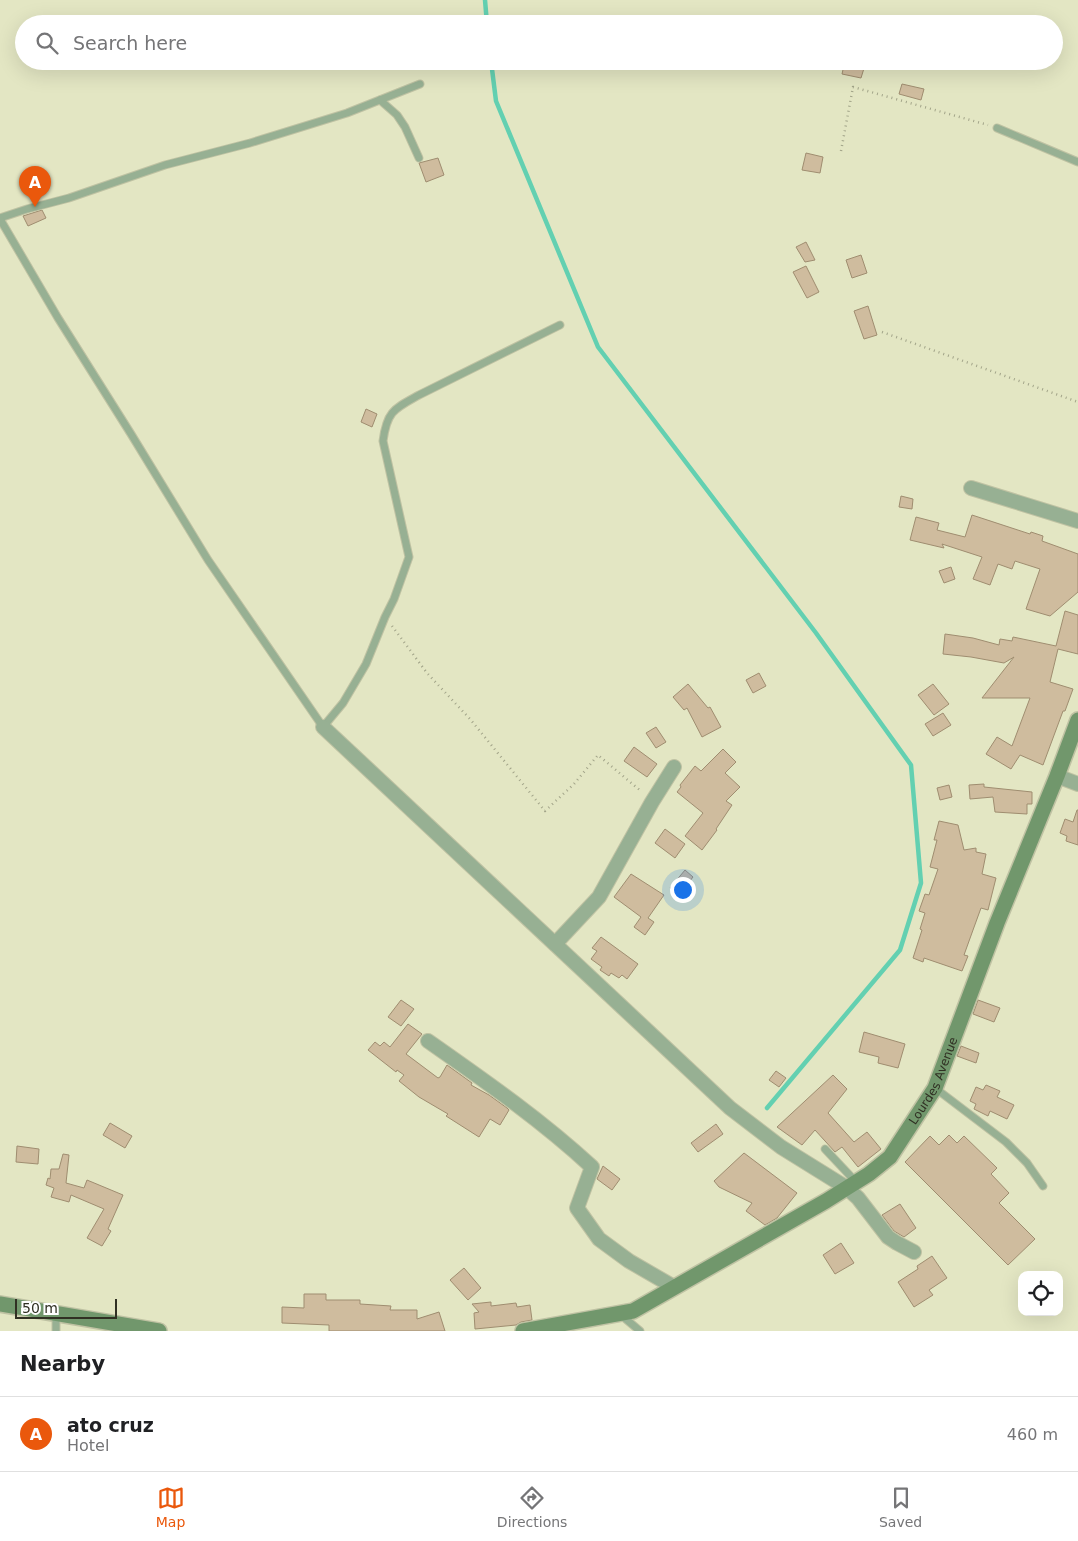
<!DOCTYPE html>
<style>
body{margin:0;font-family:"DejaVu Sans",sans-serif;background:#f2f2f2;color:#202124}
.controls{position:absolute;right:15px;bottom:15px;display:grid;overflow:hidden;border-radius:10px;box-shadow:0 5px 20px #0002}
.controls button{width:45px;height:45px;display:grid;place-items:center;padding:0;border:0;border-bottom:1px solid #e0e0e0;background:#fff;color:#202124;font:25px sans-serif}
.scale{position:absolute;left:15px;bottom:12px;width:102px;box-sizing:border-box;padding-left:5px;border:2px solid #303023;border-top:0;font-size:14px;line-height:18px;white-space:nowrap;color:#303023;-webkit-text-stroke:4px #fff;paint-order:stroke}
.you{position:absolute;left:682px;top:889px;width:18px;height:18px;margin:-12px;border:4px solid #fff;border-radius:50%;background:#1a73e8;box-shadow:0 0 0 8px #1a73e833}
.badge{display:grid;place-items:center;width:32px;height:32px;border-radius:50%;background:#ea580c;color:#fff;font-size:16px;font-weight:700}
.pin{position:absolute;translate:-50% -41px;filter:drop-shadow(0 1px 2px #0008)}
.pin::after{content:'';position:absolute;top:26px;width:18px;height:15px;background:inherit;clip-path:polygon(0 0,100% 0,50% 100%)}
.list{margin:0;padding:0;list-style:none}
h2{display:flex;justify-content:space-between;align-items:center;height:65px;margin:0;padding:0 20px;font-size:21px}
h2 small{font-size:16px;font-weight:400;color:#757577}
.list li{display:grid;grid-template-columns:32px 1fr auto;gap:15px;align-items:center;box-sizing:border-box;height:75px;padding:0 20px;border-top:1px solid #e0e0e0}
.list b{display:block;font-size:19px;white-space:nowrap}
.list p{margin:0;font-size:16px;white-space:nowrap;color:#757577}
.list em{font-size:16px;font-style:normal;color:#757577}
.icon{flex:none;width:28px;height:28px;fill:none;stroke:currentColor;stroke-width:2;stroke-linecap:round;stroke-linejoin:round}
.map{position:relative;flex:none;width:1078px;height:1331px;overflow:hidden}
.search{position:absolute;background:#fff;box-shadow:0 5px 20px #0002;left:15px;right:15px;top:15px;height:55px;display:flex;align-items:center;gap:12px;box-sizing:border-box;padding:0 18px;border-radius:28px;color:#757577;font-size:19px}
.sheet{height:140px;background:#fff}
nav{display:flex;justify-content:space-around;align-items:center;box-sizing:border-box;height:70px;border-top:1px solid #e0e0e0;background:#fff;font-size:14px;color:#757577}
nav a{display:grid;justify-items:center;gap:2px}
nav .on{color:#ea580c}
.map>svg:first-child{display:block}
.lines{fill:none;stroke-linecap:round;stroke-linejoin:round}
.stream{stroke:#63d0b1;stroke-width:4.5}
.building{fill:#cfbc9e;stroke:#9f8d70}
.lane-casing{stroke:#bfc2a3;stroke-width:9}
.street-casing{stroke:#bfc2a3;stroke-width:16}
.secondary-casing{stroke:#bfc2a3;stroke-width:18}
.path{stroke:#a2a489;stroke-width:2.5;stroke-dasharray:1 4;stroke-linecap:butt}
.lane{stroke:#97b093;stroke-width:7}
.street{stroke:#97b093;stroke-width:14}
.secondary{stroke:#71976c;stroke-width:15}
.labels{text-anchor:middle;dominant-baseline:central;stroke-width:5;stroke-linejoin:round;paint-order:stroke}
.street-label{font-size:12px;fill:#303023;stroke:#fff}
</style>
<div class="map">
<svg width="1078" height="1331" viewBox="0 0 1078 1331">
<rect width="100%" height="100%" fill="#e3e6c3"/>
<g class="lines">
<g class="stream">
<path d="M 485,0 L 487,24"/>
<path d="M 491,61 L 496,101 L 598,347 L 816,633 L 911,765 L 921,883 L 900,950 L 767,1108"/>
</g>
</g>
<g class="building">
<path d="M 845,61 L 865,65 L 861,78 L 842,74 Z"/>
<path d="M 902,84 L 924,89 L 921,100 L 899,94 Z"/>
<path d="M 806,153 L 823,157 L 820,173 L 802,170 Z"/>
<path d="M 438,158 L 444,175 L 426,182 L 419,163 Z"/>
<path d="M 42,210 L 46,218 L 28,226 L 23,216 Z"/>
<path d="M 806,242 L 815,260 L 805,262 L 796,247 Z"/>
<path d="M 861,255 L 867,273 L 852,278 L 846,260 Z"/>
<path d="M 806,266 L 819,292 L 807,298 L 793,272 Z"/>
<path d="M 868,306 L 877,335 L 864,339 L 854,311 Z"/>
<path d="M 366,409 L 377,414 L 372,427 L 361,422 Z"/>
<path d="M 901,496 L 913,499 L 912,509 L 899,507 Z"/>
<path d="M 972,515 L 1030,534 L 1031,532 L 1043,536 L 1042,541 L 1078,554 L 1078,592 L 1050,616 L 1026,609 L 1040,569 L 1015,561 L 1012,569 L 998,564 L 990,585 L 973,579 L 982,557 L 942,544 L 944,548 L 910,540 L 916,517 L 939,523 L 937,530 L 965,537 Z"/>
<path d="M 951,567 L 955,579 L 944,583 L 939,571 Z"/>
<path d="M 1065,611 L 1078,615 L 1078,654 L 1058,649 L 1050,682 L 1073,689 L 1065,711 L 1063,711 L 1043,765 L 1020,755 L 1011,769 L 986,754 L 997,737 L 1012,746 L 1030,698 L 982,698 L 1014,657 L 1004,663 L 971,657 L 943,654 L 945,634 L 973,638 L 999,645 L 1000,639 L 1012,641 L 1013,637 L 1056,646 Z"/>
<path d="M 759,673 L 766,686 L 753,693 L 746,680 Z"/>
<path d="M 688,684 L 708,708 L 710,707 L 721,727 L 702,737 L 687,708 L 684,710 L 673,697 Z"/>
<path d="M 933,684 L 949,704 L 934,715 L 918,695 Z"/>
<path d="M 943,713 L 951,725 L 933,736 L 925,724 Z"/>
<path d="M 656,727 L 666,742 L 656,748 L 646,733 Z"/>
<path d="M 634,747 L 657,764 L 647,777 L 624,761 Z"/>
<path d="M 723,749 L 736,762 L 725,773 L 740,787 L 726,801 L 732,805 L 716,829 L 717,830 L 702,850 L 685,836 L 703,813 L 677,792 L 681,787 L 680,785 L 695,766 L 701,771 Z"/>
<path d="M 984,784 L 984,787 L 1032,792 L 1032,804 L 1027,804 L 1027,814 L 995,812 L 993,797 L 970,799 L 969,785 Z"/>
<path d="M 949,785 L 952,797 L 940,800 L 937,788 Z"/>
<path d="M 1077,810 L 1078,810 L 1078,845 L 1066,841 L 1067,836 L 1060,833 L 1065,819 L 1073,822 Z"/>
<path d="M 939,821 L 958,825 L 964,850 L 976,848 L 976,852 L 986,854 L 982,874 L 996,878 L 988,910 L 981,908 L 973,930 L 964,955 L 968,956 L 962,971 L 924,958 L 923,962 L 913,958 L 922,930 L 920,929 L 925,913 L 919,911 L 925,894 L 929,895 L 938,869 L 930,867 L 937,840 L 934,840 Z"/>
<path d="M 665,829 L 685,844 L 675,858 L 655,843 Z"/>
<path d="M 685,870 L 693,877 L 678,896 L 670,888 Z"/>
<path d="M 631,874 L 664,895 L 648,918 L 654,922 L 645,935 L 634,927 L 641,917 L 614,897 Z"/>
<path d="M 601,937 L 638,964 L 627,979 L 622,975 L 619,978 L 611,973 L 609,976 L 600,970 L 602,967 L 591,959 L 597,951 L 592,948 Z"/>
<path d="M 401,1000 L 414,1009 L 401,1026 L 388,1017 Z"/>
<path d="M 978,1000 L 1000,1008 L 994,1022 L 973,1014 Z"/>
<path d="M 408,1024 L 422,1034 L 406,1054 L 438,1078 L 440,1077 L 447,1065 L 472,1083 L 471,1085 L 489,1095 L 507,1108 L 509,1110 L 500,1125 L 490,1119 L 479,1137 L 446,1116 L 448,1114 L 419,1097 L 399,1081 L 404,1075 L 397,1070 L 396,1072 L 368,1050 L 375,1042 L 380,1046 L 384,1042 L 390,1047 Z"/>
<path d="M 864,1032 L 905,1044 L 898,1068 L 878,1063 L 879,1057 L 859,1052 Z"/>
<path d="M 961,1046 L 979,1053 L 976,1063 L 957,1056 Z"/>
<path d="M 776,1071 L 786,1078 L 779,1087 L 769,1080 Z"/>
<path d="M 833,1075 L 847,1089 L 828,1113 L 854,1142 L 867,1132 L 881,1149 L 858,1167 L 842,1147 L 835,1152 L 815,1130 L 802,1145 L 777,1127 Z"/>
<path d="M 986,1085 L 1000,1091 L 997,1097 L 1014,1105 L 1007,1119 L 990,1111 L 988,1116 L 974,1109 L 976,1104 L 970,1101 L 976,1087 L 983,1090 Z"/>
<path d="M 110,1123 L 132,1136 L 125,1148 L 103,1135 Z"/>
<path d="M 716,1124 L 723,1134 L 698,1152 L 691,1143 Z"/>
<path d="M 949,1135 L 957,1143 L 964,1136 L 997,1168 L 991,1174 L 1009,1193 L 999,1203 L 1035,1239 L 1008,1265 L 905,1162 L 930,1136 L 939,1145 Z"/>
<path d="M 17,1146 L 39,1149 L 38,1164 L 16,1162 Z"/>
<path d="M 744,1153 L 797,1193 L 777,1218 L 765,1225 L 746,1211 L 752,1203 L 719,1187 L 714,1181 Z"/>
<path d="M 63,1154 L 69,1155 L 66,1183 L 84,1188 L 87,1180 L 123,1195 L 108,1229 L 111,1231 L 102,1246 L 87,1238 L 104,1209 L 71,1195 L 69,1202 L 51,1197 L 54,1188 L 46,1185 L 48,1178 L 50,1179 L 51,1169 L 59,1169 Z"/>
<path d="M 603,1166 L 620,1179 L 612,1190 L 597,1179 Z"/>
<path d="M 900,1204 L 916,1228 L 904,1237 L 894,1231 L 882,1215 Z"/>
<path d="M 841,1243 L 854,1263 L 835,1274 L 823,1255 Z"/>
<path d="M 932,1256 L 947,1278 L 929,1290 L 933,1295 L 914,1307 L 898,1282 L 918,1269 L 917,1266 Z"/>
<path d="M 464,1268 L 481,1288 L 468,1300 L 450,1280 Z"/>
<path d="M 304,1294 L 326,1294 L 326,1300 L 360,1300 L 360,1304 L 391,1306 L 390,1310 L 417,1310 L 417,1319 L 439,1312 L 445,1331 L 329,1331 L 329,1325 L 282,1323 L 282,1307 L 304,1308 Z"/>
<path d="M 491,1302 L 491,1306 L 516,1303 L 517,1307 L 530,1305 L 532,1320 L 521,1322 L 516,1325 L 475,1329 L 474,1313 L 479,1312 L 472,1304 Z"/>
</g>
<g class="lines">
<defs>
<g id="lane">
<path d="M 380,100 L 397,115 L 405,127 L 419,158"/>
<path d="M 997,128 L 1078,162"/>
<path d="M 0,218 L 27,209 L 69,198 L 165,165 L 250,143 L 347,113 L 420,84"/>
<path d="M 0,219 L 58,318 L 131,434 L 208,560 L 323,727 L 343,703 L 366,664 L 385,617 L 394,599 L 409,557 L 383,441 C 387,411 394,409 419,395 L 560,325"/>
<path d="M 935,1088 L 1006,1142 L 1027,1163 L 1043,1186"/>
<path d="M 825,1149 L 856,1182"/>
<path d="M 621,1315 L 640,1331"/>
<path d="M 56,1331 L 56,1315"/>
</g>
<g id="street">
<path d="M 971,488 L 1078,521"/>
<path d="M 323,727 L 730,1108 L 781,1147 L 847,1188 L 858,1198 L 888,1237 L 897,1243 L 914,1252"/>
<path d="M 1057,776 L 1078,784"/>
<path d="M 555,944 L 599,897 L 652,802 L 674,767"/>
<path d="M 428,1041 C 485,1081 541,1120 592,1167 L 577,1208 L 599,1239 L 629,1261 L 674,1287"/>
</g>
<g id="secondary">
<path d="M 0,1304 L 159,1331"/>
<path id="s1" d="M 523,1331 L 633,1311 L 826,1201 L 869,1174 L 890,1157 L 935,1088 L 997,923 L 1057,776 L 1078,720"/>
</g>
</defs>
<use href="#lane" class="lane-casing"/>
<use href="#street" class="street-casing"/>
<use href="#secondary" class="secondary-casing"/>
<g class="path">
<path d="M 841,151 L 853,87 L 988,125"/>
<path d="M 882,332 L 1078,402"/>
<path d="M 392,626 L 427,673 L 470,719 L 545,811 L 574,784 L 598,755 L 642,792"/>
</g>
<use href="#lane" class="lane"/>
<use href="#street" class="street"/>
<use href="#secondary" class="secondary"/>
</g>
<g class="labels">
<g class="street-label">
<text stroke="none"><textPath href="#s1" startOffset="500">Lourdes Avenue</textPath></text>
</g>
</g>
</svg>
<div class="controls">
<button><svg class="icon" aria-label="locate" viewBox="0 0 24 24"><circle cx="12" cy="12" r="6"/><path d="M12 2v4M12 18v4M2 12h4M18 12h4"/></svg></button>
</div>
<div class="scale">50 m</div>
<div class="you"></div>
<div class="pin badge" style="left:35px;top:207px">A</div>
<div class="search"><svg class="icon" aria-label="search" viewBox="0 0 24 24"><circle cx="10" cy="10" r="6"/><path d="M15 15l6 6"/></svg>Search here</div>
</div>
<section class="sheet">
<h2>Nearby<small></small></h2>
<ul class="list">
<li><span class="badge">A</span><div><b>ato cruz</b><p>Hotel</p></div><em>460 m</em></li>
</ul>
</section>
<nav>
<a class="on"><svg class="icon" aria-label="map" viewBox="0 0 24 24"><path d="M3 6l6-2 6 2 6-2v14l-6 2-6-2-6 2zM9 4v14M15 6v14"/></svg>Map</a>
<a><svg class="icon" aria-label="directions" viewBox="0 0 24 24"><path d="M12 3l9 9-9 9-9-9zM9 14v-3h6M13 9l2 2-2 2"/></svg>Directions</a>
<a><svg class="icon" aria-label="saved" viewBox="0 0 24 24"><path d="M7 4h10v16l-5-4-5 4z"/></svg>Saved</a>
</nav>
